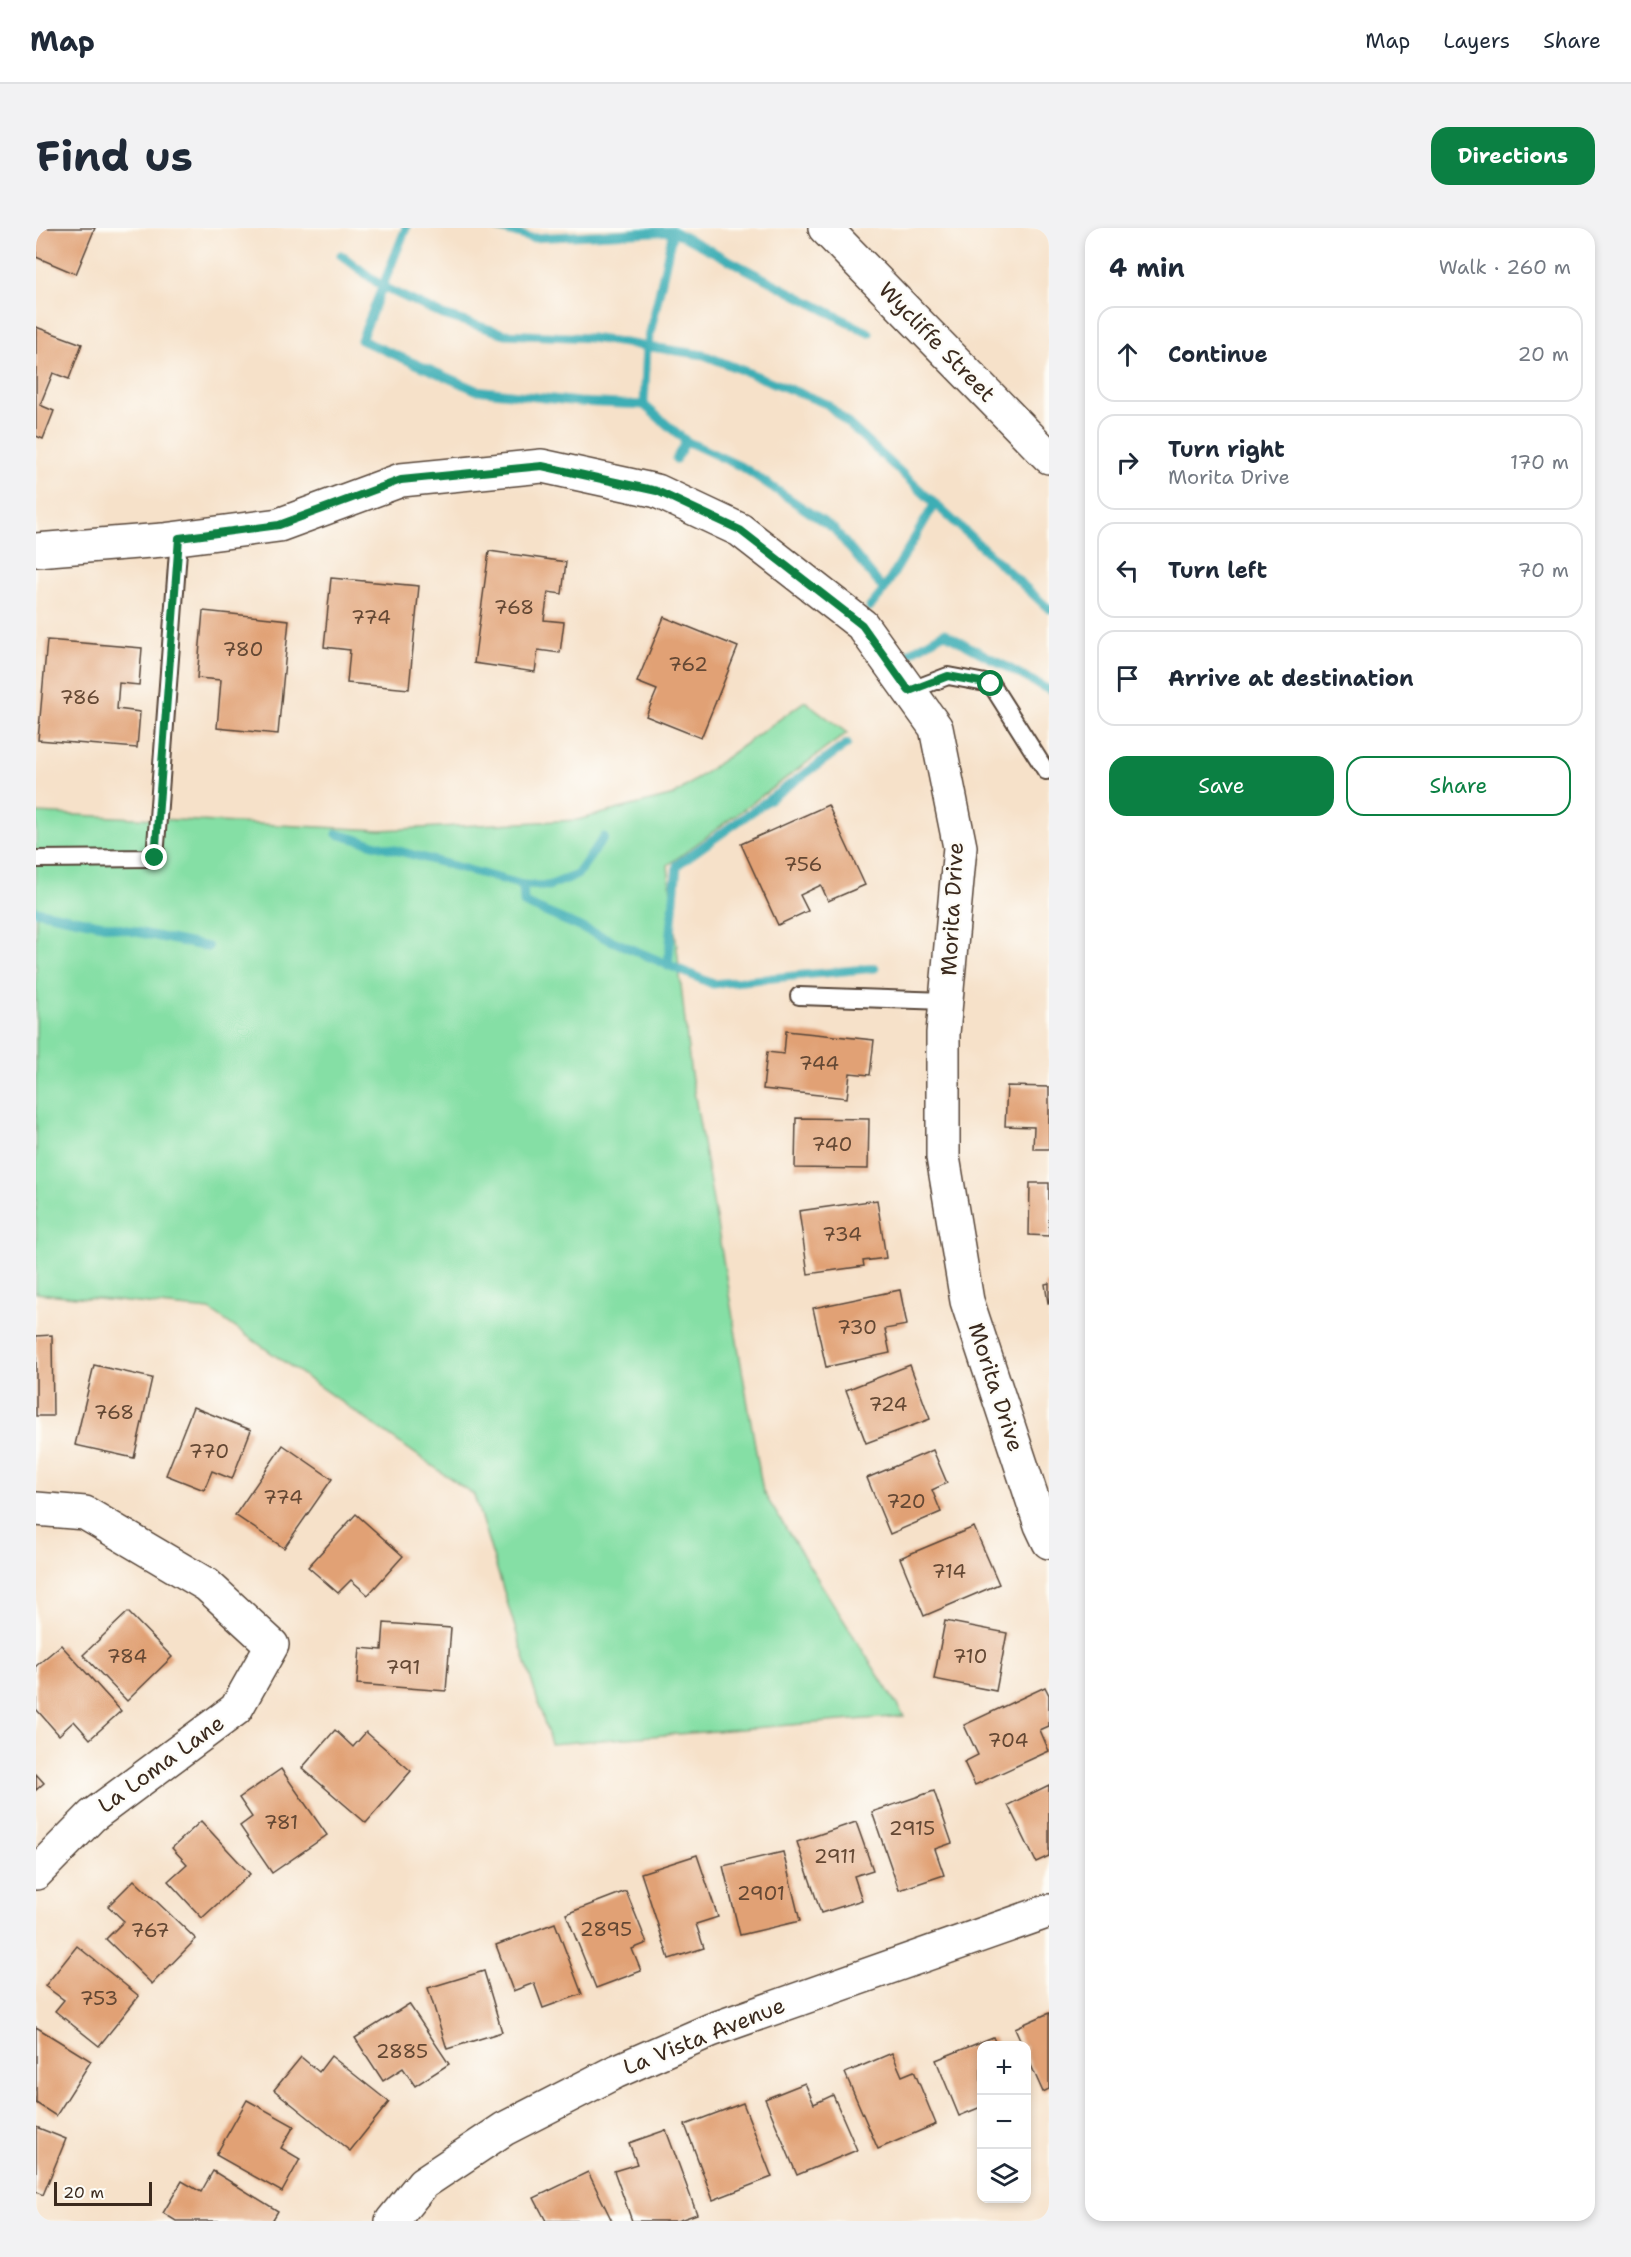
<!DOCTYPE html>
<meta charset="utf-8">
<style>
body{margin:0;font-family:"Shantell Sans",sans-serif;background:#f2f2f3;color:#1f2937}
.controls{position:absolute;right:18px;bottom:18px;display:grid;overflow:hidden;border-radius:12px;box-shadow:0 3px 9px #0003}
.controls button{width:54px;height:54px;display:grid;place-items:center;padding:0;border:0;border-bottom:2px solid #e0e1e3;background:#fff;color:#1f2937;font:30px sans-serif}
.scale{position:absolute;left:18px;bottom:15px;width:98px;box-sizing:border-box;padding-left:6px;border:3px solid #3b2a1e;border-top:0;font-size:16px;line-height:21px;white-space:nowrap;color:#3b2a1e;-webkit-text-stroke:4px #fdfcf7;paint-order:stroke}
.stop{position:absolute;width:18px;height:18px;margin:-14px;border:4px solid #0b8043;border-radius:50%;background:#fff}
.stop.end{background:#0b8043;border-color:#fff;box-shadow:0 2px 6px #0008}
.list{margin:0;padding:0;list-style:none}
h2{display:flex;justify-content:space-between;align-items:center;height:78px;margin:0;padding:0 24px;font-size:26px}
h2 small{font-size:20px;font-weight:400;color:#747a83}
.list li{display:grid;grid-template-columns:39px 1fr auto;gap:18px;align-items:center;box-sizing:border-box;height:96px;margin:0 12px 12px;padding:0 12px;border:2px solid #e0e1e3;border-radius:18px}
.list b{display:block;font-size:22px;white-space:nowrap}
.list p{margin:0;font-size:20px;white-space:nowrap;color:#747a83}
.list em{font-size:20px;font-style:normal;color:#747a83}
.actions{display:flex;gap:12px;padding:18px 24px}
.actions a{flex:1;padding:14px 0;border:2px solid #0b8043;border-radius:18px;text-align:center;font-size:21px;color:#0b8043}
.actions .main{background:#0b8043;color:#fff}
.icon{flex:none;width:33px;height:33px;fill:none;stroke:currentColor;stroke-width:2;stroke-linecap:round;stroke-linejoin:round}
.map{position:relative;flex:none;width:1013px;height:1993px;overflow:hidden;border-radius:18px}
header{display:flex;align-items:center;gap:36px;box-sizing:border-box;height:84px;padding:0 30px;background:#fff;border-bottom:2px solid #e0e1e3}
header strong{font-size:28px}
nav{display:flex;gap:33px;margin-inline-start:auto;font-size:21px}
.intro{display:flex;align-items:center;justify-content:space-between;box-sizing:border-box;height:144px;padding:0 36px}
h1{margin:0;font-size:42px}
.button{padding:15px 27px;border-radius:18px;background:#0b8043;color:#fff;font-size:21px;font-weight:700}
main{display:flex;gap:36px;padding:0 36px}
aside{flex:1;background:#fff;border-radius:18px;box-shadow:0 3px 9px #0003}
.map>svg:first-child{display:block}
.green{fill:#85dfa5;stroke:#608462;stroke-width:1.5}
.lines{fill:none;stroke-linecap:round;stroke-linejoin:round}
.stream{stroke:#3caeb5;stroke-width:9}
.building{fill:#e1a174}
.lane-casing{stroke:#574538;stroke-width:20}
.street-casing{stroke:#574538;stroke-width:36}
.lane{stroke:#fff;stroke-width:16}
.street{stroke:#fff;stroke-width:33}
.route{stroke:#0b8043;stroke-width:8}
.labels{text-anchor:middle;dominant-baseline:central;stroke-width:5;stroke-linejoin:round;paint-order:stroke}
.number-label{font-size:20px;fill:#644834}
.street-label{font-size:22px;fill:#3b2a1e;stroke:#fdfcf7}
</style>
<header>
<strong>Map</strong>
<nav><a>Map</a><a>Layers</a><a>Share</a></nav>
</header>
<div class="intro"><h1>Find us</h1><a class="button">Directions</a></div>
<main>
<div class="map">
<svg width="1013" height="1993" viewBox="0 0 1013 1993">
<rect width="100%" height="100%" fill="#fdfcf7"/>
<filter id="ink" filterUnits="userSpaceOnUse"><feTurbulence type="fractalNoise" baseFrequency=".0167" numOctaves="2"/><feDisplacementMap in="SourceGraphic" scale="12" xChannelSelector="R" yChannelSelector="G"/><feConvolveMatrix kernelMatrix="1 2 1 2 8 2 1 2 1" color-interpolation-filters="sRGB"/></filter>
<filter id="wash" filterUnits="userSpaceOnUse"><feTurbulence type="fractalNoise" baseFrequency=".008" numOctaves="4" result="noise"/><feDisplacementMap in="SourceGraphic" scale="24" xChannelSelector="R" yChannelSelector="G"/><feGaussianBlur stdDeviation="1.35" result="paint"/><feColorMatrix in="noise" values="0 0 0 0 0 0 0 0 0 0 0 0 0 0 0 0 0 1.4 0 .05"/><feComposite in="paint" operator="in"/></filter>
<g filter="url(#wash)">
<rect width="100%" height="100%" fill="#f6e1c9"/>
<path class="green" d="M 769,473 L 811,505 L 632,637 L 654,840 L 727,1264 L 868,1488 L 515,1516 L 438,1267 L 174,1082 L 0,1065 L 0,585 L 345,602 L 541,592 L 638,567 Z"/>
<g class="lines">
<g class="stream">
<path d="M 370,0 L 325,112 L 440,162 L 542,174 L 608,177 L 650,213 L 640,231"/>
<path d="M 461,0 L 495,10 L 637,3 L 833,105"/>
<path d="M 305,27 L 347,59 L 407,87 L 469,106 L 555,110 L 668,127 L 791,176 L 1013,381"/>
<path d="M 608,177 L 611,119 L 637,3"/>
<path d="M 650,213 L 708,240 L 798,301 L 848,362"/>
<path d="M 834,379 L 848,362 L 898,277"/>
<path d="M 870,427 L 908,405 L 1013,462"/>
<path d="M 301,606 L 487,657 L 488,675 L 677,756 L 839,740"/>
<path d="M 487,657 L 512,658 L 541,647 L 568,609"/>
<path d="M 0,683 L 172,719"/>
<path d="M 632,738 L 641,637 L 811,516"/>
</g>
</g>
<g id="blocks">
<g class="building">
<path d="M 0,0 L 59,0 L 40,46 L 0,29 Z"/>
<path d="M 0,99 L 46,116 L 33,151 L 17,145 L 4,177 L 18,183 L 7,211 L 0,208 Z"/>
<path d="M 453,323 L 530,334 L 526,366 L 512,364 L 508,392 L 528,394 L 524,425 L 502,422 L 499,444 L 438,435 Z"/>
<path d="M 295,350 L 383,358 L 373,461 L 311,455 L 314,422 L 288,419 Z"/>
<path d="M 167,383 L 253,392 L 242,506 L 181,500 L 185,452 L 161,450 Z"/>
<path d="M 628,389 L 702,419 L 665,510 L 610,488 L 621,462 L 601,454 Z"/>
<path d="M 11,412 L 106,420 L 103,457 L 83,455 L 81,481 L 104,484 L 101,520 L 2,512 Z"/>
<path d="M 792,577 L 829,657 L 792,673 L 785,657 L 764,667 L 772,683 L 742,697 L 705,616 Z"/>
<path d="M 750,803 L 838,812 L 834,847 L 814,845 L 811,870 L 727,861 L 731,824 L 748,826 Z"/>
<path d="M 971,858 L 1013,859 L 1013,921 L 997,921 L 998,899 L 969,898 Z"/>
<path d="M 760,890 L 833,891 L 832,941 L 759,940 Z"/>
<path d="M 994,955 L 1013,955 L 1013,1008 L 993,1007 Z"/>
<path d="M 841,972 L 850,1030 L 827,1033 L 828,1038 L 772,1046 L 763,983 Z"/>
<path d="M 1013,1055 L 1013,1075 L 1012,1075 L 1009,1056 Z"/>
<path d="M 864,1062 L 871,1097 L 849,1101 L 854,1125 L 790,1139 L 777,1080 Z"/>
<path d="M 16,1107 L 17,1188 L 0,1188 L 0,1108 Z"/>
<path d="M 58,1137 L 116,1150 L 98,1230 L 39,1217 Z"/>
<path d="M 874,1137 L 894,1191 L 830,1215 L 810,1162 Z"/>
<path d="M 157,1179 L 215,1202 L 196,1251 L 176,1243 L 168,1262 L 130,1247 Z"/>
<path d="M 247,1217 L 296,1251 L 248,1320 L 199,1287 Z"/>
<path d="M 897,1222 L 911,1255 L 896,1262 L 905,1284 L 854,1306 L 831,1250 Z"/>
<path d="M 320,1286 L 367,1328 L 332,1367 L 315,1352 L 302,1365 L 272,1339 Z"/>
<path d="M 938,1299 L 963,1356 L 888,1388 L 864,1330 Z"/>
<path d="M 92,1384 L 136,1429 L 91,1473 L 47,1427 Z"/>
<path d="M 909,1393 L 971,1405 L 960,1463 L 898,1451 Z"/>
<path d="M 348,1395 L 415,1400 L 410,1463 L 321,1456 L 324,1420 L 346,1422 Z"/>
<path d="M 25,1417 L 85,1483 L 54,1511 L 38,1493 L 23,1507 L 0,1481 L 0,1438 Z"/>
<path d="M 1009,1459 L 1013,1467 L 1013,1498 L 1004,1502 L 1013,1523 L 939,1557 L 928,1534 L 942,1527 L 928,1497 Z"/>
<path d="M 299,1502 L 317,1519 L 330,1504 L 375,1543 L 330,1595 L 266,1540 Z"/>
<path d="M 245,1541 L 291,1607 L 236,1645 L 204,1598 L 216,1589 L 203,1570 Z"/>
<path d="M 0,1546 L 8,1555 L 0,1562 Z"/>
<path d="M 1013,1557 L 1013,1628 L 1000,1634 L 972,1577 Z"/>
<path d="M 898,1563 L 916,1615 L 899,1621 L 908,1647 L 863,1662 L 836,1584 Z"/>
<path d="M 165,1593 L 214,1646 L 166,1690 L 132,1653 L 151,1636 L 136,1620 Z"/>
<path d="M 820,1594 L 837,1642 L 818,1648 L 826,1672 L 785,1685 L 761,1614 Z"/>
<path d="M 747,1624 L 764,1693 L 704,1707 L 687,1638 Z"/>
<path d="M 661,1627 L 682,1689 L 660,1696 L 668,1720 L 633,1731 L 605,1645 Z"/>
<path d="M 98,1652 L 160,1711 L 116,1756 L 70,1711 L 88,1693 L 72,1678 Z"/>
<path d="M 590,1663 L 611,1715 L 596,1721 L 605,1743 L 560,1760 L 530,1686 Z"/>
<path d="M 519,1695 L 546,1766 L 507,1780 L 498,1755 L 477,1763 L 460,1717 Z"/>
<path d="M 41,1718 L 103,1768 L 63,1818 L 19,1783 L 28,1772 L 9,1758 Z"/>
<path d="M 448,1743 L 466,1804 L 411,1821 L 392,1760 Z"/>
<path d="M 373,1776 L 413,1836 L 379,1858 L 367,1840 L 347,1853 L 319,1810 Z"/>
<path d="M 1013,1785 L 1013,1861 L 1007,1864 L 990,1826 L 990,1818 L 987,1818 L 979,1800 Z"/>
<path d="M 0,1799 L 55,1833 L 20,1888 L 0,1875 Z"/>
<path d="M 957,1809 L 961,1818 L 945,1818 L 945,1879 L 923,1888 L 900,1832 Z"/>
<path d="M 856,1825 L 866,1848 L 878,1843 L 900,1896 L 842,1921 L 809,1845 Z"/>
<path d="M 295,1828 L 353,1874 L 314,1923 L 238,1862 L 265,1829 L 283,1844 Z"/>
<path d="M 769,1855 L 778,1876 L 797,1867 L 821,1922 L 761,1947 L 729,1871 Z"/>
<path d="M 211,1872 L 258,1898 L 245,1920 L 264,1931 L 246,1964 L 180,1927 Z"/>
<path d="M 707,1875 L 736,1949 L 677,1972 L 649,1897 Z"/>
<path d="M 0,1899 L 30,1911 L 7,1967 L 0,1964 Z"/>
<path d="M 630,1902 L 661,1986 L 641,1993 L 596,1993 L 578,1943 L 601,1936 L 593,1915 Z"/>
<path d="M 177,1943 L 242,1983 L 236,1993 L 140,1993 L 127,1985 L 146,1953 L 165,1964 Z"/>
<path d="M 552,1944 L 576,1993 L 510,1993 L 498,1970 Z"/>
</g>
</g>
</g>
<g filter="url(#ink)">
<use href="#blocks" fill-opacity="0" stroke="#574538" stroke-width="1.5"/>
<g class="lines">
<defs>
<g id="lane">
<path d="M 873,463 L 912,448 L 955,456 L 1010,543"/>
<path d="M 0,631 L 119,630 L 143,310"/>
<path d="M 763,768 L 910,773"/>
</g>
<g id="street">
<path d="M 789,0 L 1013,229"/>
<path d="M 0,322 L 127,312 L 243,297 L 365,252 L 506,238 L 621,263 L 704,302 L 826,397 L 900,500 L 924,619 L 907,805 L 907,929 L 931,1073 L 1005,1297 L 1013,1314"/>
<path d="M 0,1281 L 49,1285 L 171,1357 L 236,1417 L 200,1481 L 56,1588 L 0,1645"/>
<path d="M 356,1993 L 387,1955 L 468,1901 L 579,1844 L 675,1802 L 1013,1683"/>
</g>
</defs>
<use href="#lane" class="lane-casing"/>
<use href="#street" class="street-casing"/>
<use href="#lane" class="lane"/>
<use href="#street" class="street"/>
</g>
</g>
<g class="lines" filter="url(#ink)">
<path class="route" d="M 119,630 L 143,310 L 243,297 L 365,252 L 506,238 L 621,263 L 704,302 L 826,397 L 873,463 L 912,448 L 955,456"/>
</g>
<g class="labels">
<g class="number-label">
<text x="478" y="379">768</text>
<text x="335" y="389">774</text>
<text x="207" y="421">780</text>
<text x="652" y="436">762</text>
<text x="44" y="469">786</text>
<text x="767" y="636">756</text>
<text x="783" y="835">744</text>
<text x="796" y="916">740</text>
<text x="806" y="1006">734</text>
<text x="821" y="1099">730</text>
<text x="852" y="1176">724</text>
<text x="78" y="1184">768</text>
<text x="173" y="1223">770</text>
<text x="247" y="1269">774</text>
<text x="870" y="1273">720</text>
<text x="913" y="1343">714</text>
<text x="91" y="1428">784</text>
<text x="934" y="1428">710</text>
<text x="367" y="1439">791</text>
<text x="972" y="1512">704</text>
<text x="245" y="1594">781</text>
<text x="876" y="1600">2915</text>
<text x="799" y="1628">2911</text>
<text x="725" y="1665">2901</text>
<text x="570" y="1701">2895</text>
<text x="114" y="1702">767</text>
<text x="63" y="1770">753</text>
<text x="366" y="1823">2885</text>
</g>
<g class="street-label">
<text transform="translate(901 114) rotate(46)">Wycliffe Street</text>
<text transform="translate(916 681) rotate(-87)">Morita Drive</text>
<text transform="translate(960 1159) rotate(72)">Morita Drive</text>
<text transform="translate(125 1536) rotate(-36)">La Loma Lane</text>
<text transform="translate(668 1808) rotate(-22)">La Vista Avenue</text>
</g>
</g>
</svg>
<div class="controls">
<button>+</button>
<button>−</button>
<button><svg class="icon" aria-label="layers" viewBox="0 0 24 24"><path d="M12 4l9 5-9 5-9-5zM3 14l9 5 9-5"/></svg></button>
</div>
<div class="scale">20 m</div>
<div class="stop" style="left:955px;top:456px"></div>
<div class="stop end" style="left:119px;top:630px"></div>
</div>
<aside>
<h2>4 min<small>Walk · 260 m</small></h2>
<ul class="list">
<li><svg class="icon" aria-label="ahead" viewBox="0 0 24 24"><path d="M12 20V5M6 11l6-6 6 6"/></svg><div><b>Continue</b></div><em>20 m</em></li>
<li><svg class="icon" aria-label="right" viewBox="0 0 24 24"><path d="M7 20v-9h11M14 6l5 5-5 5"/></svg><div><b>Turn right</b><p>Morita Drive</p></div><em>170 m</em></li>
<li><svg class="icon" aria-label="left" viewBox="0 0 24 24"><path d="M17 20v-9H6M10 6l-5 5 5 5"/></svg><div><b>Turn left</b></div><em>70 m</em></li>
<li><svg class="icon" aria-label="arrive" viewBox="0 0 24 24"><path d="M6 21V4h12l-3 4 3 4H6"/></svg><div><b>Arrive at destination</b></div></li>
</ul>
<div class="actions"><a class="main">Save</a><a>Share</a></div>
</aside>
</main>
